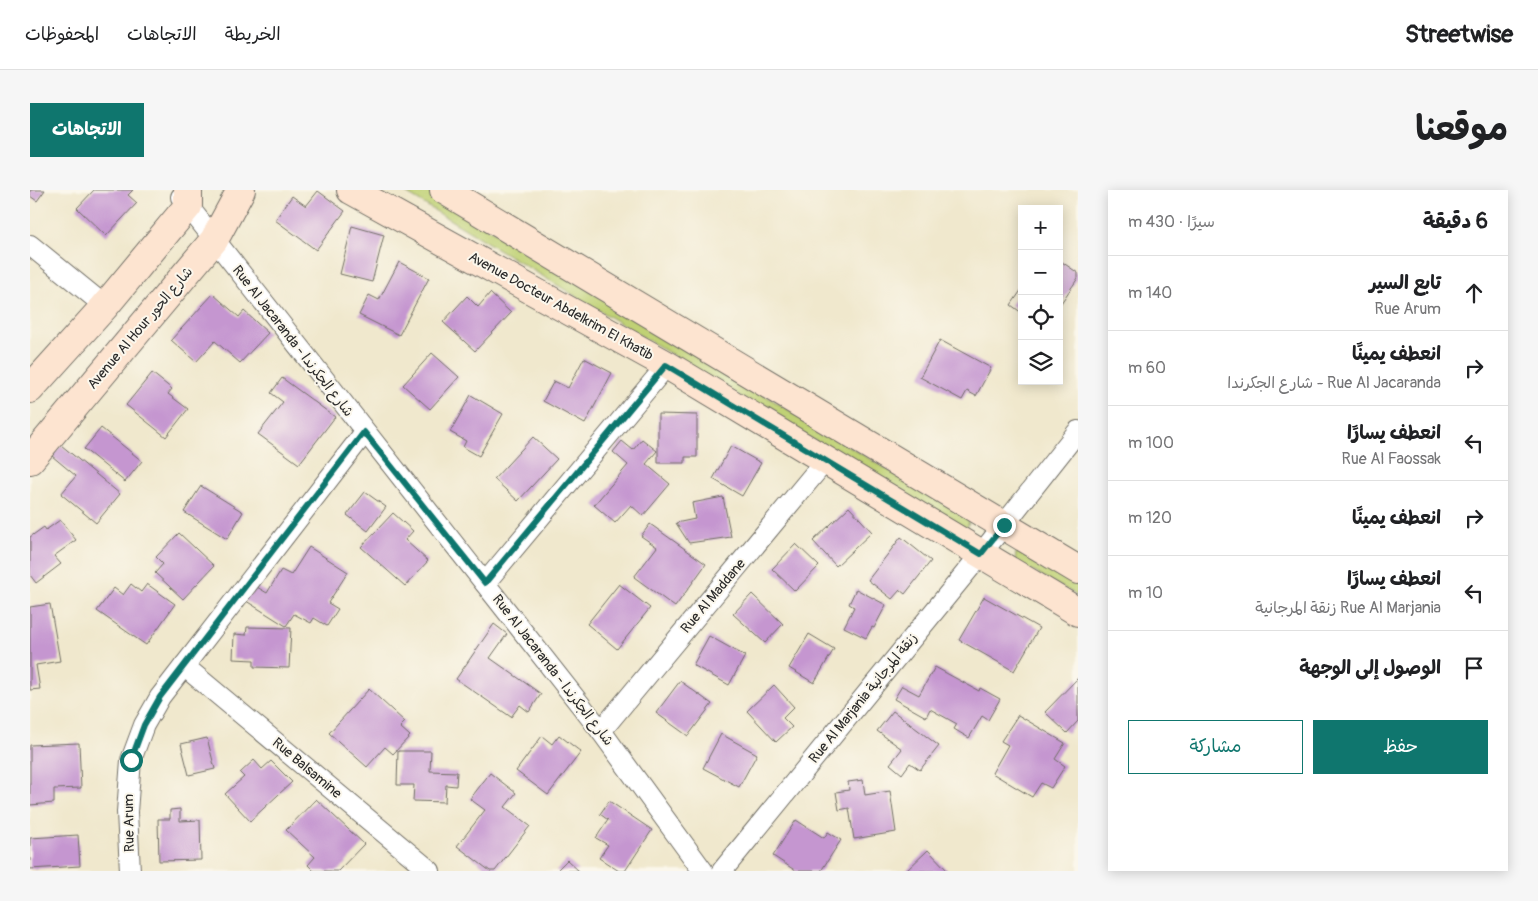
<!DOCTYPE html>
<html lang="ar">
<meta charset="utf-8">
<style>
body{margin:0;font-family:Pangolin,"Playpen Sans Arabic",sans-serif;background:#f6f6f6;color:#202124;direction:rtl}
.controls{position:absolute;right:15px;top:15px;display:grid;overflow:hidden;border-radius:0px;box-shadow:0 2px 12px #0003}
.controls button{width:45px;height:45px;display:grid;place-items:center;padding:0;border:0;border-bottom:1px solid #e0e0e0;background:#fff;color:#202124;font:25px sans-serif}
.stop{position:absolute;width:15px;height:15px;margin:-11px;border:4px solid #0f766e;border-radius:50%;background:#fff}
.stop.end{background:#0f766e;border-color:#fff;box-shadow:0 1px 5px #0008}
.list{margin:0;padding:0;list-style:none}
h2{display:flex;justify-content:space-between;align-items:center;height:65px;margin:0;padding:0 20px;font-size:21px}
h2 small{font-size:16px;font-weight:400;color:#757577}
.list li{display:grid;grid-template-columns:32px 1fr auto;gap:15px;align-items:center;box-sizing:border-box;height:75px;padding:0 20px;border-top:1px solid #e0e0e0}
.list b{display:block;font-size:19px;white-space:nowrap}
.list p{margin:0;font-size:16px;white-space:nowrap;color:#757577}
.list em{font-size:16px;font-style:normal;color:#757577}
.actions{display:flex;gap:10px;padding:15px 20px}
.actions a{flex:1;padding:11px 0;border:1px solid #0f766e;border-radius:0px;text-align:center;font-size:18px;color:#0f766e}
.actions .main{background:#0f766e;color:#fff}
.icon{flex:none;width:28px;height:28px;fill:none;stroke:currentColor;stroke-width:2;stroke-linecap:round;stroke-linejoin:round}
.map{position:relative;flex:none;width:1048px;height:681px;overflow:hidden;direction:ltr;border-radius:0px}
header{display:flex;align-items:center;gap:30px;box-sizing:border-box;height:70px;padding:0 25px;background:#fff;border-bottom:1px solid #e0e0e0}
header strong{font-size:24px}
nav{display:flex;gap:28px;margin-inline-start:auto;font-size:18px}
.intro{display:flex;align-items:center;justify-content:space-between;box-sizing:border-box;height:120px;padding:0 30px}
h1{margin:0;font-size:35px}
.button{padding:12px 22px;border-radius:0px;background:#0f766e;color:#fff;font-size:18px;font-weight:700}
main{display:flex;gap:30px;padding:0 30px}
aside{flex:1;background:#fff;border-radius:0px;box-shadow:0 2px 12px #0003}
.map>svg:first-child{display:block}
.grass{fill:#c0d174;stroke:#767e50}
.building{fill:#c596d0}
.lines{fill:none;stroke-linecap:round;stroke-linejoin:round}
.street-casing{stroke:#706d64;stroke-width:22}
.secondary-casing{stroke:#706d64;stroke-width:30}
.street{stroke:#fff;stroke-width:20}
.secondary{stroke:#fde4d0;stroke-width:28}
.route{stroke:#0f766e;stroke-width:6}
.labels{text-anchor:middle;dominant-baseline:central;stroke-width:4;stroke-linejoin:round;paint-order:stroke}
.street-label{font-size:14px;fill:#2b2b2b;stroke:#fbf7ec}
</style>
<header>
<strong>Streetwise</strong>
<nav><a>الخريطة</a><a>الاتجاهات</a><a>المحفوظات</a></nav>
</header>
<div class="intro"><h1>موقعنا</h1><a class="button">الاتجاهات</a></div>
<main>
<aside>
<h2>6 دقيقة<small>سيرًا · 430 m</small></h2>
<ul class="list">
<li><svg class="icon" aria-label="ahead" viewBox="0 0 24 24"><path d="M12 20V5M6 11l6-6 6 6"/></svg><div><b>تابع السير</b><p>Rue Arum</p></div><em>140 m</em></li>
<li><svg class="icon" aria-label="right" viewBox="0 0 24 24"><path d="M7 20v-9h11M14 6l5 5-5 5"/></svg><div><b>انعطف يمينًا</b><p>Rue Al Jacaranda - شارع الجكرندا</p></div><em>60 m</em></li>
<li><svg class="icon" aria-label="left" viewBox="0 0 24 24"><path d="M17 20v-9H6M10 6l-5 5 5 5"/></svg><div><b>انعطف يسارًا</b><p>Rue Al Faossak</p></div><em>100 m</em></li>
<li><svg class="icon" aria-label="right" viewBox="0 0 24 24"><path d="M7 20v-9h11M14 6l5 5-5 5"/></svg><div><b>انعطف يمينًا</b></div><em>120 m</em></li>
<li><svg class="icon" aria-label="left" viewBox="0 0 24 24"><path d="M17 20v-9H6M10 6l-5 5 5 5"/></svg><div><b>انعطف يسارًا</b><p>Rue Al Marjania زنقة المرجانية</p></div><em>10 m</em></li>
<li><svg class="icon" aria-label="arrive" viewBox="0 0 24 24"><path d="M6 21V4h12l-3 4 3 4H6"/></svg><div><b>الوصول إلى الوجهة</b></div></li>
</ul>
<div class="actions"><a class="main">حفظ</a><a>مشاركة</a></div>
</aside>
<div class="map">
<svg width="1048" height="681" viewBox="0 0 1048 681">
<rect width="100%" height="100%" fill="#fbf7ec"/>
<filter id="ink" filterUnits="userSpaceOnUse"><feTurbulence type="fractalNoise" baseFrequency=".02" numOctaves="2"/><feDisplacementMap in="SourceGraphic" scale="10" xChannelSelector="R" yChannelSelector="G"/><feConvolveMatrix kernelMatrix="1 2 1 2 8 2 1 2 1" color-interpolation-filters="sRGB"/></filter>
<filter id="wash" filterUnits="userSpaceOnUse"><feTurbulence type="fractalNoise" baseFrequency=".0096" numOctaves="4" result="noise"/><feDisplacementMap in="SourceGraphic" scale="20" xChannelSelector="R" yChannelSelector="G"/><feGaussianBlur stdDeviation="1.12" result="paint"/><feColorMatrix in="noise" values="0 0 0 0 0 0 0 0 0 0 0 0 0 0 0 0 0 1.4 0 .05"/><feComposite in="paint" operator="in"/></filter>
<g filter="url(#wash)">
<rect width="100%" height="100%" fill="#f0e8cd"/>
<g class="grass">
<path d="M 371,0 L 395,0 L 936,327 L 939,332 L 937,338 L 934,339 L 741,225 Z"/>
<path d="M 992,360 L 1048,394 L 1048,406 L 986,372 L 985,370 L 986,363 Z"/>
</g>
<g id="blocks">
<g class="building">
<path d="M 0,0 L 15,0 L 7,11 L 0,6 Z"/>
<path d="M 64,0 L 103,0 L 98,5 L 107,13 L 76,46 L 47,18 Z"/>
<path d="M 288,1 L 315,21 L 286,60 L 245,30 L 262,6 L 276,16 Z"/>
<path d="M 322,36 L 354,45 L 342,92 L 310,84 Z"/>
<path d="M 1029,70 L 1048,83 L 1048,88 L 1029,116 Z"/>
<path d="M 369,72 L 399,88 L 369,145 L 329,125 L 339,105 L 349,110 Z"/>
<path d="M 992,99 L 992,123 L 981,115 Z"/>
<path d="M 460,103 L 481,123 L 445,161 L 413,132 L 437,106 L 448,117 Z"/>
<path d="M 183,104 L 209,127 L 214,121 L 238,143 L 210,173 L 185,151 L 166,172 L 141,150 Z"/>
<path d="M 910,150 L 961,178 L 946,206 L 937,201 L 932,210 L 890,187 Z"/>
<path d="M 402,163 L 429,187 L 400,219 L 373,195 Z"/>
<path d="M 554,168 L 582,183 L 555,234 L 513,211 L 524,191 L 538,198 Z"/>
<path d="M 122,183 L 142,199 L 138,204 L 158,219 L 136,247 L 96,215 Z"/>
<path d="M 252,188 L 305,227 L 269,274 L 228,244 L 253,212 L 241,203 Z"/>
<path d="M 441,205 L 473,224 L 449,266 L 433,257 L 436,251 L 420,242 Z"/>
<path d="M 628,224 L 667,225 L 667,267 L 655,267 L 655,273 L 628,273 Z"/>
<path d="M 71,238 L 112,271 L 95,292 L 54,259 Z"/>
<path d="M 503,247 L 527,269 L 488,311 L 464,289 Z"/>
<path d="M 612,249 L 627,261 L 616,274 L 640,294 L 613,326 L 601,315 L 585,333 L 564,315 L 598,275 L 583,262 L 592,251 L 603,260 Z"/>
<path d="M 31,255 L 90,304 L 66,333 L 31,304 L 46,286 L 22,266 Z"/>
<path d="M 701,256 L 731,273 L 712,306 L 683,289 Z"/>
<path d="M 171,296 L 213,322 L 197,349 L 154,322 Z"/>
<path d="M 335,302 L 356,317 L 338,341 L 317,325 Z"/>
<path d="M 693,307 L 701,347 L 659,353 L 646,333 L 665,329 L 662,313 Z"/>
<path d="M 819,317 L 842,342 L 806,376 L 783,351 Z"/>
<path d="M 363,323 L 383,341 L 375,350 L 398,371 L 375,396 L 331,357 Z"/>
<path d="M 30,330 L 46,350 L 24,366 L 31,374 L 6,393 L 0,385 L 0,347 L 14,337 L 16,340 Z"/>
<path d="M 620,334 L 676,374 L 645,417 L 604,387 L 627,357 L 611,346 Z"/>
<path d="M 149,343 L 184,376 L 153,409 L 125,383 L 133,374 L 126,367 Z"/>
<path d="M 871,347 L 901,371 L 875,404 L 870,400 L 862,409 L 838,390 Z"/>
<path d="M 766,354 L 789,376 L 765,401 L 742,379 Z"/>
<path d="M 279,357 L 318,382 L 298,413 L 308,419 L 297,436 L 284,428 L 281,433 L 264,424 L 256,436 L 213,409 L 222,394 L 237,403 L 251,380 L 261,385 Z"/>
<path d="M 101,394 L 111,402 L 117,394 L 145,414 L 116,455 L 67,421 L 84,398 L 93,405 Z"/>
<path d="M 589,394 L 620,418 L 587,459 L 557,434 Z"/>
<path d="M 826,399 L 856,415 L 844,438 L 842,437 L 836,448 L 814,437 L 824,417 L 819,414 Z"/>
<path d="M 722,404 L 753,434 L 735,453 L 703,424 Z"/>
<path d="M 954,407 L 1009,438 L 984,481 L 929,450 Z"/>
<path d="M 20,414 L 30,471 L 6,475 L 10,499 L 0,500 L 0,417 Z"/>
<path d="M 464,434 L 477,444 L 460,468 L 511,504 L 499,522 L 490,515 L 481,527 L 426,489 Z"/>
<path d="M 217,437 L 261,438 L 259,478 L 224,477 L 224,470 L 203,469 L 204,444 L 216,445 Z"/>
<path d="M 779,444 L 804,459 L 784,493 L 759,478 Z"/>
<path d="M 679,446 L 715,466 L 699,495 L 663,475 Z"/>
<path d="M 905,477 L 949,501 L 950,498 L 970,509 L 958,530 L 952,526 L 939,548 L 924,539 L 927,534 L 900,519 L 896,527 L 864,509 L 872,496 L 889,505 Z"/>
<path d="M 1048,488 L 1048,531 L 1037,543 L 1015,522 Z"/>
<path d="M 650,491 L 682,514 L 658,546 L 626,523 Z"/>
<path d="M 744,495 L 764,517 L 753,528 L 762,537 L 746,552 L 717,521 Z"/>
<path d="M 339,499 L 375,532 L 370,537 L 380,546 L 363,564 L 355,557 L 337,577 L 299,543 Z"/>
<path d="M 863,521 L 909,556 L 890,580 L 880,573 L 872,584 L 860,574 L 872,559 L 847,541 Z"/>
<path d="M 988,525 L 1035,553 L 1025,569 L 1035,576 L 1021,598 L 1011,593 L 1002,607 L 962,583 L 978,555 L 971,551 Z"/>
<path d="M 691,544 L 727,564 L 709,597 L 673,578 Z"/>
<path d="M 529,545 L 551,562 L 518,605 L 486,581 L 512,546 L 522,554 Z"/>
<path d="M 177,548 L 185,579 L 159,585 L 151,554 Z"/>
<path d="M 49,553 L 51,598 L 24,599 L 24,613 L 0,615 L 0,555 Z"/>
<path d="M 368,561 L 401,561 L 400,581 L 427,582 L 426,596 L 416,595 L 415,612 L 383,611 L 384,595 L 367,595 Z"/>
<path d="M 224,570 L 232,579 L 241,571 L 262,592 L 220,631 L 195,604 L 214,587 L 210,583 Z"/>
<path d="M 460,583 L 486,603 L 475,617 L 500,636 L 465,681 L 460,681 L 427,656 L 455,620 L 440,609 Z"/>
<path d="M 833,590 L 835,605 L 860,601 L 866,642 L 824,649 L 819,618 L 809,620 L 806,602 L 819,600 L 818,592 Z"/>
<path d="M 286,609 L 334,654 L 308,681 L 284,681 L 278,675 L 285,667 L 256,640 Z"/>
<path d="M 579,611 L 622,640 L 595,681 L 589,681 L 569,668 L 578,655 L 566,648 L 578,630 L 570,624 Z"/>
<path d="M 150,619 L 150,631 L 170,630 L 171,670 L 129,671 L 128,629 L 140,629 L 140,620 Z"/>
<path d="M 766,630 L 794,648 L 798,642 L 811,650 L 791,681 L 766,681 L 743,666 Z"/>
<path d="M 48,645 L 50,676 L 0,679 L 0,648 Z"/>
<path d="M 898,660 L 918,681 L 876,681 Z"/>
<path d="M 537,670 L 549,681 L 526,681 Z"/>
</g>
</g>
</g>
<g filter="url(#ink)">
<use href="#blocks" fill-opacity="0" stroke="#706d64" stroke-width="1"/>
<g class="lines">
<defs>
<g id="street">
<path d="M 151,7 L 571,541 L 673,681"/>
<path d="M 0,55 L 75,116"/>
<path d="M 455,393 L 637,175"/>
<path d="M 154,476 L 400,681"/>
<path d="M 571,541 L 795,271"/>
<path d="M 100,681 L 97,622 L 101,570 L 114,535 L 130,507 L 335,242"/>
<path d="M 692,681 L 951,364 L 1048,241"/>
</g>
<g id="secondary">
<path d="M 321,0 L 637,175 L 1048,422"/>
<path d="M 414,0 L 1048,380"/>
<path d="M 0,199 L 75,116 L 158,16 L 158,0"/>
<path d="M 0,270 L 184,50 L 211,0"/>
</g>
</defs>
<use href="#street" class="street-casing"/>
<use href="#secondary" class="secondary-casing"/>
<use href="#street" class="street"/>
<use href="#secondary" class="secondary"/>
</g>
</g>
<g class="lines" filter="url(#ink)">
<path class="route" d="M 101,570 L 114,535 L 130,507 L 334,242 L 455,393 L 636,175 L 951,364 L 974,335"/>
</g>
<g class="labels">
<g class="street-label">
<text transform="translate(531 116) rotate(29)">Avenue Docteur Abdelkrim El Khatib</text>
<text transform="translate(110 138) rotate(-50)">Avenue Al Hour شارع الحور</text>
<text transform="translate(263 151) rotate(52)">Rue Al Jacaranda - شارع الجكرندا</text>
<text transform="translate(683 406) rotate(-50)">Rue Al Maddane</text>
<text transform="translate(523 480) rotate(52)">Rue Al Jacaranda - شارع الجكرندا</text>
<text transform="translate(833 508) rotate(-51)">Rue Al Marjania زنقة المرجانية</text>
<text transform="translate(277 578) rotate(40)">Rue Balsamine</text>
<text transform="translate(99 633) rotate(-91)">Rue Arum</text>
</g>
</g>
</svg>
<div class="controls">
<button>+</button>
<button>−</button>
<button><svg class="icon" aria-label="locate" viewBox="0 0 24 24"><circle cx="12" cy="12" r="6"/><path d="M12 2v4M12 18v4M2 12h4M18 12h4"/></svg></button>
<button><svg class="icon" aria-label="layers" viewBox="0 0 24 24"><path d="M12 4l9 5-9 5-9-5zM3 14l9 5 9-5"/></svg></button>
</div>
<div class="stop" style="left:101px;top:570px"></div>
<div class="stop end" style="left:974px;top:335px"></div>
</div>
</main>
